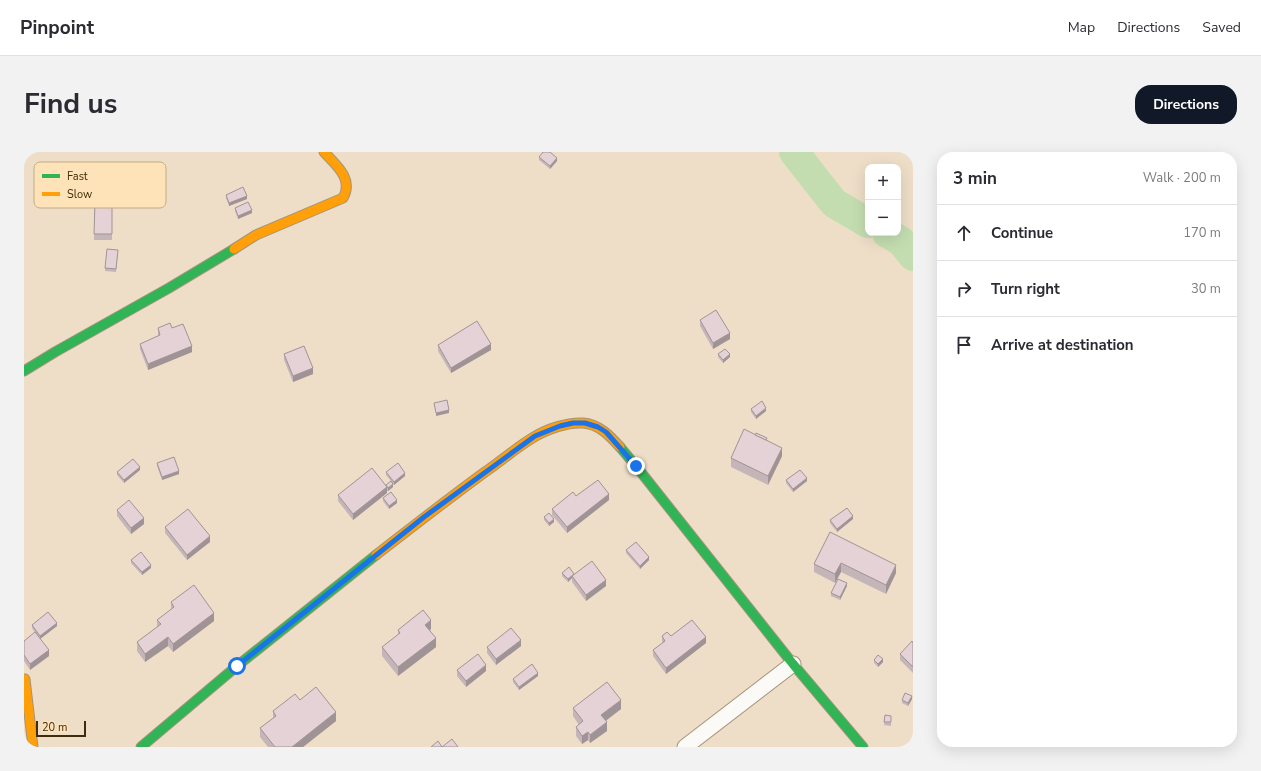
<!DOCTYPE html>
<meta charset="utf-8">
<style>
body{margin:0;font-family:"Nunito Sans",sans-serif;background:#f2f2f3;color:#2b2b33}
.controls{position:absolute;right:12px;top:12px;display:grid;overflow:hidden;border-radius:8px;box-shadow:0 4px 16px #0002}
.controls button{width:36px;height:36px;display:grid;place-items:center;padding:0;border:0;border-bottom:1px solid #e1e1e2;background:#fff;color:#2b2b33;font:20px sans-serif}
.scale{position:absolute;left:12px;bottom:10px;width:50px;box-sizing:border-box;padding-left:4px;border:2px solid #3e2c0c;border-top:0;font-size:11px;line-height:14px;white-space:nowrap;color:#3e2c0c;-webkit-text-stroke:3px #fee2b8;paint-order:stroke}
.stop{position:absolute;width:12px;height:12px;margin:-9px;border:3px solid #1a73e8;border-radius:50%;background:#fff}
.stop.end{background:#1a73e8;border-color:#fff;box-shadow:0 1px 4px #0008}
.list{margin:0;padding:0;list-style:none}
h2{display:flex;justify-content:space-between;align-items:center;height:52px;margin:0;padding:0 16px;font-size:17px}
h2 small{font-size:13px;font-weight:400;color:#7c7c81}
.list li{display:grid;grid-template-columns:26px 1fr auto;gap:12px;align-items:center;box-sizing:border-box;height:56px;padding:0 16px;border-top:1px solid #e1e1e2}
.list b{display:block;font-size:15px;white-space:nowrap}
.list em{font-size:13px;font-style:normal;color:#7c7c81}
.icon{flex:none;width:22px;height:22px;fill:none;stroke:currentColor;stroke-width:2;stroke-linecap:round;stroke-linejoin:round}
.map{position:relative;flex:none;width:889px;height:595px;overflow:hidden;border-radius:16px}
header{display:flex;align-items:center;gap:24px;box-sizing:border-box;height:56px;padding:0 20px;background:#fff;border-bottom:1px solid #e1e1e2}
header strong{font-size:19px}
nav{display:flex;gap:22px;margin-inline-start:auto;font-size:14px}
.intro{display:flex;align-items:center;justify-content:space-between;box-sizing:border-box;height:96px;padding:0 24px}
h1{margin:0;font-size:28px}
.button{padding:10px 18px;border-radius:16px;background:#111827;color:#fff;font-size:14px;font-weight:700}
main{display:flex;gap:24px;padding:0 24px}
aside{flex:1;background:#fff;border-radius:16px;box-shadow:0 4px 16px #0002}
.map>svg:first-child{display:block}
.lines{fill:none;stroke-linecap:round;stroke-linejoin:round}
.river{stroke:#c4ddb0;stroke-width:30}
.street-casing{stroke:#a4947b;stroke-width:17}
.fast-casing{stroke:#a4947b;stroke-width:11}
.slow-casing{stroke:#a4947b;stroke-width:11}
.street{stroke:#fcfaf7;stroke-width:15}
.fast{stroke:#30b455;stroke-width:9}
.slow{stroke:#ff9f0a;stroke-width:9}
.wall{fill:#c4b5b8}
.shaded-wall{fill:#a09396}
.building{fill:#e4d2d6;stroke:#a09396}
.route{stroke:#1a73e8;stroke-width:5}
.key{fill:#fee2b8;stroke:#c4ab84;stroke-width:1}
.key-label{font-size:11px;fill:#3e2c0c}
</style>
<header>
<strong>Pinpoint</strong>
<nav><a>Map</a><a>Directions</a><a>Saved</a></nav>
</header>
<div class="intro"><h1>Find us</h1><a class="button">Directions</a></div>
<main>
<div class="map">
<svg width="889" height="595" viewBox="0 0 889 595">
<rect width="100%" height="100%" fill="#eedec8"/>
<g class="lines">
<g class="river">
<path d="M 770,0 L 810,51 L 844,71"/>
<path d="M 863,81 L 877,89 L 889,104"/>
</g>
<defs>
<path id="street" d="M 661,595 L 769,512"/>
<g id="fast">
<path d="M 0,219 L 31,200 L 145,136 L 210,97"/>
<path d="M 596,295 L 612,314 L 769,512 L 839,595"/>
<path d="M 117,595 L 213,514 L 352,403"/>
</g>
<g id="slow">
<path d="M 210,97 L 232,83 L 319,46 C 330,27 312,13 300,0"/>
<path d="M 352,403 C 388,375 424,347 461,320 C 477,309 493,295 510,285 C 523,277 544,270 559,271 C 575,272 586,284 596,295"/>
<path d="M 1,527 L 9,595"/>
</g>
</defs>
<use href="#street" class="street-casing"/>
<use href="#fast" class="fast-casing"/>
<use href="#slow" class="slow-casing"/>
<use href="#street" class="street"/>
<use href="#fast" class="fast"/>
<use href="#slow" class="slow"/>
</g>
<g class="wall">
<path d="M 515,5 L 533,9 L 526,17 L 515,8 Z"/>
<path d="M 202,43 L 223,47 L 205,54 L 202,46 Z"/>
<path d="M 71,50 L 88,50 L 88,88 L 70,88 Z"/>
<path d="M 211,56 L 228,61 L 214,67 L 211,59 Z"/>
<path d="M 94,102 L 92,120 L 81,119 L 81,116 Z"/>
<path d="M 676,168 L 706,187 L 689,197 L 676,174 Z"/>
<path d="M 134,176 L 148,176 L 168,200 L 124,218 L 116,197 L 116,192 L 134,184 Z"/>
<path d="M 414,193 L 467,198 L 427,221 L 414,199 Z"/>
<path d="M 260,202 L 289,222 L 269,230 L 260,208 Z"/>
<path d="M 694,202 L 706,205 L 699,211 L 694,205 Z"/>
<path d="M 727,257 L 742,259 L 732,267 L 727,260 Z"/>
<path d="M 743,288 L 758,304 L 744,333 L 707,315 L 707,306 Z"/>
<path d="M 133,311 L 155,322 L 138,328 L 133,314 Z"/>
<path d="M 116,318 L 100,331 L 93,323 L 93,320 Z"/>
<path d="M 362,320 L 381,324 L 370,333 L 369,332 L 369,335 L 364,339 L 363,339 L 363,341 L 329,368 L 314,349 L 314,343 L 362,333 L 367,329 L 362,323 Z"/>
<path d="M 762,328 L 783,329 L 769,340 L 762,331 Z"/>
<path d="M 359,346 L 373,351 L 365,357 L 359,349 Z"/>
<path d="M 585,348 L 543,381 L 528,363 L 528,357 Z"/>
<path d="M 93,358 L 120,372 L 107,382 L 93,364 Z"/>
<path d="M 520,365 L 530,370 L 525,374 L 520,368 Z"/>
<path d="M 829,367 L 813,380 L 806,371 L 806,368 Z"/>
<path d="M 141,375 L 186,390 L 163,408 L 141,381 Z"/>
<path d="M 806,380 L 872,421 L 862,442 L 817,420 L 811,431 L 790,420 L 790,412 Z"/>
<path d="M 602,398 L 625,408 L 616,417 L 602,401 Z"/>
<path d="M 107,408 L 127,416 L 118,423 L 107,411 Z"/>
<path d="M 538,421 L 550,423 L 582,434 L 562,449 L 548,430 L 548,426 L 544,430 L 538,424 Z"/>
<path d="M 823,434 L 816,448 L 807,444 L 807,441 Z"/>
<path d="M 147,450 L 190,469 L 149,500 L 144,494 L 121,510 L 113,499 L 113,490 L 133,475 L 133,468 L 147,458 Z"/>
<path d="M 8,473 L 33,474 L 16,487 L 25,504 L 6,518 L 0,509 L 0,489 L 11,481 L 8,476 Z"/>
<path d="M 407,477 L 406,478 L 412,495 L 374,524 L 358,504 L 358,495 L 374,483 L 374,478 Z"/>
<path d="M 638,484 L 647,484 L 682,491 L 642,522 L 629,504 L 629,498 L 638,491 Z"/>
<path d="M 889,491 L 889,521 L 876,508 L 876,502 Z"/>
<path d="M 497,494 L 472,513 L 463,501 L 463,495 Z"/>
<path d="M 850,508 L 859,510 L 854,515 L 850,511 Z"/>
<path d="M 433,518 L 462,519 L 442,535 L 433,524 Z"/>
<path d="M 514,524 L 495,538 L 489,530 L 489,527 Z"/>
<path d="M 888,547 L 884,554 L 878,551 L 878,548 Z"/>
<path d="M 549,556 L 597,557 L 582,569 L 583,579 L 566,591 L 564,588 L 558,592 L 552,584 L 552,575 L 555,573 L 549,564 Z"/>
<path d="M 249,559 L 312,569 L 279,595 L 244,595 L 236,585 L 236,576 L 249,566 Z"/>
<path d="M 861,563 L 867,564 L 867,574 L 860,573 Z"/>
</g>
<g class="shaded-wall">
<path d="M 533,6 L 533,9 L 526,17 L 526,14 Z"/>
<path d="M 223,44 L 223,47 L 205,54 L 205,51 Z"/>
<path d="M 228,58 L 228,61 L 214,67 L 214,64 Z"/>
<path d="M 706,181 L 706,187 L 689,197 L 689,191 Z"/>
<path d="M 467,192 L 467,198 L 427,221 L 427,216 Z"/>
<path d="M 168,194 L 168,200 L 124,218 L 124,212 Z"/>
<path d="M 706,202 L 706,205 L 699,211 L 699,208 Z"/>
<path d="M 289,216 L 289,222 L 269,230 L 269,224 Z"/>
<path d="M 742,256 L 742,259 L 732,267 L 732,264 Z"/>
<path d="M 425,258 L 425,261 L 412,264 L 412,261 Z"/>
<path d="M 758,296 L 758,304 L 744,333 L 744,324 Z"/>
<path d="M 116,315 L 116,318 L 100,331 L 100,328 Z"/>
<path d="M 155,319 L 155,322 L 138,328 L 138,325 Z"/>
<path d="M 381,321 L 381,324 L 370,333 L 370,330 Z"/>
<path d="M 783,326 L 783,329 L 769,340 L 769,337 Z"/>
<path d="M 369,332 L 369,335 L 364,339 L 364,336 Z"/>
<path d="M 363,335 L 363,341 L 329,368 L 329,362 Z"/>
<path d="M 585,342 L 585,348 L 543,381 L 543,375 Z"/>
<path d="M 373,348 L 373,351 L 365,357 L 365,354 Z"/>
<path d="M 829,364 L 829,367 L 813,380 L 813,377 Z"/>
<path d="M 120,366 L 120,372 L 107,382 L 107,376 Z"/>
<path d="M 530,367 L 530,370 L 525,374 L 525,371 Z"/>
<path d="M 186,384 L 186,390 L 163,408 L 163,403 Z"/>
<path d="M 625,405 L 625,408 L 616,417 L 616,414 Z"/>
<path d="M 817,411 L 817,420 L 811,431 L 811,422 Z"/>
<path d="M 127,413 L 127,416 L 118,423 L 118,420 Z"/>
<path d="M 872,413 L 872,421 L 862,442 L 862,433 Z"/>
<path d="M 550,422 L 550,425 L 548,424 L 548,426 L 544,430 L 544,427 Z"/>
<path d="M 582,428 L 582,434 L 562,449 L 562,443 Z"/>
<path d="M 823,431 L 823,434 L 816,448 L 816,445 Z"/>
<path d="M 190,461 L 190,469 L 149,500 L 149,492 Z"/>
<path d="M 407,468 L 407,477 L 401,481 L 401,473 Z"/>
<path d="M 33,471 L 33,474 L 16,487 L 16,484 Z"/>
<path d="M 144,485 L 144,494 L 121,510 L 121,502 Z"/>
<path d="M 682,485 L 682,491 L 642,522 L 642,516 Z"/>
<path d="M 412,486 L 412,495 L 374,524 L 374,515 Z"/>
<path d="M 497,488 L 497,494 L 472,513 L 472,507 Z"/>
<path d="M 25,498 L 25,504 L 6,518 L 6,512 Z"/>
<path d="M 859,507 L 859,510 L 854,515 L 854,512 Z"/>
<path d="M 462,513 L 462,519 L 442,535 L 442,529 Z"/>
<path d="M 514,521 L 514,524 L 495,538 L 495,535 Z"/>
<path d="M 888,544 L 888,547 L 884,554 L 884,551 Z"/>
<path d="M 597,548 L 597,557 L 577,572 L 577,563 Z"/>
<path d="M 312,560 L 312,569 L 279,595 L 268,595 Z"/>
<path d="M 583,570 L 583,579 L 566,591 L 566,583 Z"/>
<path d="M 564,580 L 564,588 L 558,592 L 558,584 Z"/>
</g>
<g class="building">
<path d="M 519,0 L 526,0 L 533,6 L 526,14 L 515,5 Z"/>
<path d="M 219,35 L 223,44 L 205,51 L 202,43 Z"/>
<path d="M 71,50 L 88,50 L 88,82 L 70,82 Z"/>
<path d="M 224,50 L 228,58 L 214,64 L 211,56 Z"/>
<path d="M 83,97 L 94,98 L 92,117 L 81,116 Z"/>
<path d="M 692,158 L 706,181 L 689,191 L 676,168 Z"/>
<path d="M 453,169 L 467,192 L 427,216 L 414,193 Z"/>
<path d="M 146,171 L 148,176 L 159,172 L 168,194 L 124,212 L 116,192 L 136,183 L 134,176 Z"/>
<path d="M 280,194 L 289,216 L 269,224 L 260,202 Z"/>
<path d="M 701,197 L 706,202 L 699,208 L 694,202 Z"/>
<path d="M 423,248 L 425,258 L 412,261 L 410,251 Z"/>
<path d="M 738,249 L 742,256 L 732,264 L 727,257 Z"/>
<path d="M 720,277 L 758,296 L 744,324 L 707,306 Z"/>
<path d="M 732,281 L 743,286 L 742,288 L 731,283 Z"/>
<path d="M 150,305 L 155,319 L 138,325 L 133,311 Z"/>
<path d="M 109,307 L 116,315 L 100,328 L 93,320 Z"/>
<path d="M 374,311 L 381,321 L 370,330 L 362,320 Z"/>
<path d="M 348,316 L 363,335 L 329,362 L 314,343 Z"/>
<path d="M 776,318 L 783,326 L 769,337 L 762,328 Z"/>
<path d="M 574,328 L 585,342 L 543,375 L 528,357 L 549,340 L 552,344 Z"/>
<path d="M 367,329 L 369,332 L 364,336 L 362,333 Z"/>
<path d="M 367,340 L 373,348 L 365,354 L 359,346 Z"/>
<path d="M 105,348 L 120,366 L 107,376 L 93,358 Z"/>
<path d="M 823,356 L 829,364 L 813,377 L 806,368 Z"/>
<path d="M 164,357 L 186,384 L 163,403 L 141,375 Z"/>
<path d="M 525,361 L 530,367 L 525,371 L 520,365 Z"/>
<path d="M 806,380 L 872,413 L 862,433 L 817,411 L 811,422 L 790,412 Z"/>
<path d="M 612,390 L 625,405 L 616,414 L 602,398 Z"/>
<path d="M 117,400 L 127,413 L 118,420 L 107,408 Z"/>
<path d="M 568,409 L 582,428 L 562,443 L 548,424 Z"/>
<path d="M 545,415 L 550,422 L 544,427 L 538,421 Z"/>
<path d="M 814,427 L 823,431 L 816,445 L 807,441 Z"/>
<path d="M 170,433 L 190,461 L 149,492 L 144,485 L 121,502 L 113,490 L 137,472 L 133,468 L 150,455 L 147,450 Z"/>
<path d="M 399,458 L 407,468 L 401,473 L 412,486 L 374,515 L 358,495 L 376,481 L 374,478 Z"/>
<path d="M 24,460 L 33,471 L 16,484 L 8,473 Z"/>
<path d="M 668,468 L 682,485 L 642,516 L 629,498 L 641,489 L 638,484 L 643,480 L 647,484 Z"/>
<path d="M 487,476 L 497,488 L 472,507 L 463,495 Z"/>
<path d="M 11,480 L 25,498 L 6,512 L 0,503 L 0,489 Z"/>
<path d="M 888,489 L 889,491 L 889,515 L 876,502 Z"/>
<path d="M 454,502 L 462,513 L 442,529 L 433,518 Z"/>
<path d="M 854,503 L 859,507 L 854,512 L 850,508 Z"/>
<path d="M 508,512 L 514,521 L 495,535 L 489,527 Z"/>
<path d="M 583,530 L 597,548 L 577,563 L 583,570 L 566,583 L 564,580 L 558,584 L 552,575 L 559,569 L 549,556 Z"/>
<path d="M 292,535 L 312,560 L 268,595 L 251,595 L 236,576 L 252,564 L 249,559 L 271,542 L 276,548 Z"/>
<path d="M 881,541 L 888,544 L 884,551 L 878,548 Z"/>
<path d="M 861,563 L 867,564 L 867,570 L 860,570 Z"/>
<path d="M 428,587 L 434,595 L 418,595 Z"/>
<path d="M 414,589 L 418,595 L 407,595 Z"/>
</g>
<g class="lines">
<path class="route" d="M 213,514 L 400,365 L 511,284 L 536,274 L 549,271 L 561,271 L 574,275 L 582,280 L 612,314"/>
</g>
<rect x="10" y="10" width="132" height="46" rx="6" class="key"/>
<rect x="18" y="22" width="18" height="4" fill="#30b455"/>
<rect x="18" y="40" width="18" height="4" fill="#ff9f0a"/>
<g class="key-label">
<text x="43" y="28">Fast</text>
<text x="43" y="46">Slow</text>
</g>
</svg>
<div class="controls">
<button>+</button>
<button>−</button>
</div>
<div class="scale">20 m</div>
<div class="stop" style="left:213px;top:514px"></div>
<div class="stop end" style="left:612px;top:314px"></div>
</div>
<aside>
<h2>3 min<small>Walk · 200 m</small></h2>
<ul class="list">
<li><svg class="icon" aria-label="ahead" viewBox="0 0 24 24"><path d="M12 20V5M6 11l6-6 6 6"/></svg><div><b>Continue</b></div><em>170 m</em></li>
<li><svg class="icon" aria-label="right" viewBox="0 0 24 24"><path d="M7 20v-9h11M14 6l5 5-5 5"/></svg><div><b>Turn right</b></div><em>30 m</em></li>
<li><svg class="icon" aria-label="arrive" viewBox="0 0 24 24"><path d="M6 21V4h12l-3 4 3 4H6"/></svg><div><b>Arrive at destination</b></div></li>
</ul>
</aside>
</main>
